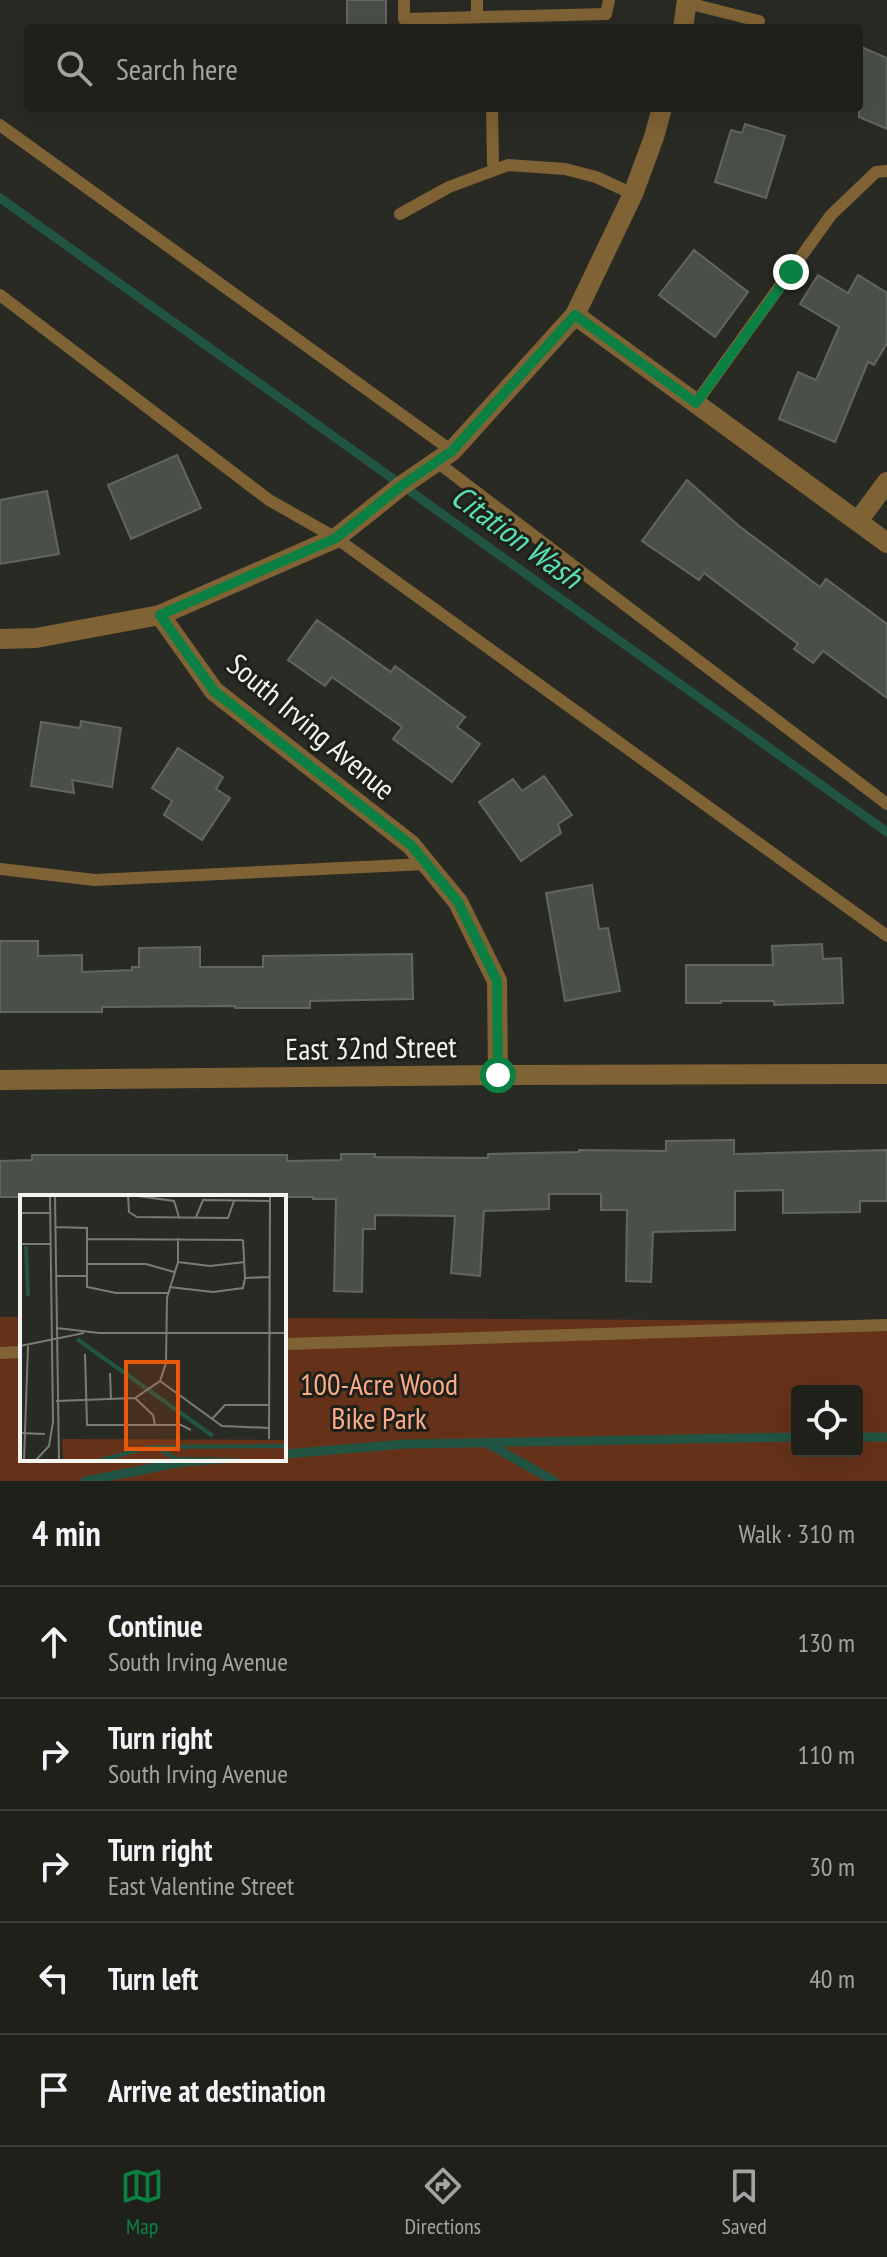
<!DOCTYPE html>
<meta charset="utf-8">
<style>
body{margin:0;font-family:"PT Sans Narrow",sans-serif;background:#2d2d28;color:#f1f3f6}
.controls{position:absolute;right:24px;bottom:24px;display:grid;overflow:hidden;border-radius:8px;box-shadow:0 8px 32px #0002}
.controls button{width:72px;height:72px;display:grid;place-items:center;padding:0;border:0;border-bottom:2px solid #3d3e3a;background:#20201b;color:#f1f3f6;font:40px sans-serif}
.stop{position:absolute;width:24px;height:24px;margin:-18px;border:6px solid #0b8043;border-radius:50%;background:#fff}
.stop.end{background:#0b8043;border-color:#fff;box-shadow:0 2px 8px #0008}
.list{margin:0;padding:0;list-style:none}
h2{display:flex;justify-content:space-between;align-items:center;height:104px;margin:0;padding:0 32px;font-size:34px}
h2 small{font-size:26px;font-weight:400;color:#a2a3a3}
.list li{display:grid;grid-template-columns:52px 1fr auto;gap:24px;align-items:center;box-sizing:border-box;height:112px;padding:0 32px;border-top:2px solid #3d3e3a}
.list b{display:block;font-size:30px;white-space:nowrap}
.list p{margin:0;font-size:26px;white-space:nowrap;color:#a2a3a3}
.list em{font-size:26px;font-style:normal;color:#a2a3a3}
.icon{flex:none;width:44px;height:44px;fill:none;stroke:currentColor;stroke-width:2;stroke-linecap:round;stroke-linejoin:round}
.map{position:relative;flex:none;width:887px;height:1481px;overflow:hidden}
.search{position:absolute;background:#20201b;box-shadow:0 8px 32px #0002;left:24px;right:24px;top:24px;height:88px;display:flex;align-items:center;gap:20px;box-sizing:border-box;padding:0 28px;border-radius:8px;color:#a2a3a3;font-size:30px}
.sheet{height:664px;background:#20201b}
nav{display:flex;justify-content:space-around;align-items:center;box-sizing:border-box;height:112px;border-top:2px solid #3d3e3a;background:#20201b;font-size:22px;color:#a2a3a3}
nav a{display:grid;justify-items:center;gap:4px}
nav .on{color:#0b8043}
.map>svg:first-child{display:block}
.green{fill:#653219;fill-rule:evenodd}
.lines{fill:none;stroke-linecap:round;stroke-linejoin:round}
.stream{stroke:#215443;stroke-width:9}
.building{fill:#4b4f49;stroke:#626661;stroke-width:2}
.service{stroke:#806335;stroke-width:12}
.minor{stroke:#806335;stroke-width:20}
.route{stroke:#0b8043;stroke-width:10}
.labels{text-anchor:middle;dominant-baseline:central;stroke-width:6;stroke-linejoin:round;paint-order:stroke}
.street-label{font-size:30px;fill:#f4f4f0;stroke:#20201b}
.park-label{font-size:30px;fill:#fbab85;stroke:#20201b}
.water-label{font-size:32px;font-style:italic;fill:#59e1b6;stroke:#20201b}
.inset-river{fill:none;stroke:#215443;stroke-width:4}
.inset-road{fill:none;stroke:#7b7b76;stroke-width:2}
.view{fill:#e8590c;fill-opacity:0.15;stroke:#e8590c;stroke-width:4}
.inset-edge{fill:none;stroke:#f4f4f0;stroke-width:4}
</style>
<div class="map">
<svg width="887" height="1481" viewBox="0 0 887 1481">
<rect width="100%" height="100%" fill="#2a2a24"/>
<path class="green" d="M 0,1317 L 22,1317 L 22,1459 L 284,1459 L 284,1318 L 887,1321 L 887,1481 L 0,1481 ZM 797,1391 L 857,1391 L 857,1451 L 797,1451 Z"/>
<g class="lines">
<g class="stream">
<path d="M 0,198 L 887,832"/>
<path d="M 857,1437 L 887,1437"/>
<path d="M 487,1443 L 554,1481"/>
<path d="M 284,1454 L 406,1444 L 797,1437"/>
<path d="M 85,1481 L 183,1462 L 222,1459"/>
</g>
</g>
<g class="building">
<rect x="347" y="0" width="39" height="28"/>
<path d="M 859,46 L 887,58 L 887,129 L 859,117 Z"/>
<path d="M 745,124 L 785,136 L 766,198 L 715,182 L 731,130 L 742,133 Z"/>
<path d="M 694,250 L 748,292 L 715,337 L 659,295 Z"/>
<path d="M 818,275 L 848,293 L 858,275 L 887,293 L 887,343 L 874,365 L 868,362 L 835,442 L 779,419 L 798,372 L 816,380 L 839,327 L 800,304 Z"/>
<path d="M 177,455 L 201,508 L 131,539 L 108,485 Z"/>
<path d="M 687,480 L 739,526 L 820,587 L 826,579 L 887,624 L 887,698 L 823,651 L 813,663 L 794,649 L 798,644 L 704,573 L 699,580 L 642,541 Z"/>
<path d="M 47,491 L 59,554 L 0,564 L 0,500 Z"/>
<path d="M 317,620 L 391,672 L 395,666 L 465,717 L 457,727 L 480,744 L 452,782 L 393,739 L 402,727 L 332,677 L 325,686 L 288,660 Z"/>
<path d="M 81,721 L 121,728 L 112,787 L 72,780 L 74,793 L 31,786 L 41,722 L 80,728 Z"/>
<path d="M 178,748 L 223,777 L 216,789 L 230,798 L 202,840 L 164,815 L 172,801 L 152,788 Z"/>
<path d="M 544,776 L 572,815 L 558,824 L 561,833 L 521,861 L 479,802 L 513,779 L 522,791 Z"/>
<path d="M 592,885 L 599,929 L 608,928 L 620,991 L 565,1001 L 546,893 Z"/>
<path d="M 0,941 L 38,941 L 38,956 L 82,955 L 82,972 L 132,970 L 132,967 L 139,967 L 139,948 L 200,947 L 200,967 L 263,967 L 263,956 L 412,954 L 413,999 L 310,1001 L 310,1008 L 235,1008 L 235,1006 L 102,1007 L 102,1012 L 0,1012 Z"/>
<path d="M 822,944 L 823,959 L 841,958 L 843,1003 L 774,1005 L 774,1001 L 721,1001 L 721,1003 L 686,1003 L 686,965 L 773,965 L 772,946 Z"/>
<path d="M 734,1140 L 734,1154 L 887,1150 L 887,1201 L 860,1201 L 860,1212 L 783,1213 L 783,1190 L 735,1191 L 735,1230 L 653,1232 L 651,1282 L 626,1281 L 627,1210 L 601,1210 L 601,1194 L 549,1194 L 549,1209 L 484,1211 L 480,1276 L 451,1273 L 455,1216 L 375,1215 L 375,1229 L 363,1229 L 362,1292 L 334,1291 L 336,1199 L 313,1199 L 313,1197 L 0,1197 L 0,1161 L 32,1160 L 32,1155 L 287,1155 L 287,1161 L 341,1160 L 341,1154 L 375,1154 L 375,1157 L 488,1158 L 488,1154 L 579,1152 L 579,1150 L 666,1151 L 666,1141 Z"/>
</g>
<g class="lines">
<g class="service">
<path d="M 404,0 L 404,19 L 606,14 L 609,0"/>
<path d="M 687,3 L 759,21 L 757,28"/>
<path d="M 477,17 L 477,0"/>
<path d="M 492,108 L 493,164"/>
<path d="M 0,125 L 452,451"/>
<path d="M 400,214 L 449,187 L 508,165 L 565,169 L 596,177 L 633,194"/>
<path d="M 0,295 L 269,500 L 336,538 L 887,936"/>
<path d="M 696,403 L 831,215 L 876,172 L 887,171"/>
<path d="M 437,462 L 887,804"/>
<path d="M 0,869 L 95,880 L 426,864"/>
<path d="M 284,1344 L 887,1325"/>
<path d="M 0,1353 L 22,1352"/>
</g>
<g class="minor">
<path d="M 683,28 L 687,0"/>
<path d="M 575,315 L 887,543"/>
<path d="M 858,521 L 887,482"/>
<path d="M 160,615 L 214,691 L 411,845 L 458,902 L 497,981 L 498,1075"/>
<path d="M 0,639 L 36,638 L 160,615 L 336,538 L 401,486 L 452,451 L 575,315 L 633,194 L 654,137 L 662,108"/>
<path d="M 0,1080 L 498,1075 L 887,1074"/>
</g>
</g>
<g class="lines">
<path class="route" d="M 498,1075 L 497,981 L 458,902 L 411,845 L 214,691 L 160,615 L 336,538 L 401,486 L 452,451 L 575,315 L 696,403 L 791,272"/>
</g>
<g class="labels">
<g class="street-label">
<text transform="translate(312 726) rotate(40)">South Irving Avenue</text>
<text transform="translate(371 1047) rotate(-1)">East 32nd Street</text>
</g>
<g class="park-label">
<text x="379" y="1383">100-Acre Wood<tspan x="379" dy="34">Bike Park</tspan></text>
</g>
<g class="water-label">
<text transform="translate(517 536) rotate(36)">Citation Wash</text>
</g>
</g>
<g transform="translate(20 1195)">
<rect width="266" height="266" fill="#2a2a24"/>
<path d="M 42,244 L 266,245 L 266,265 L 43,265 Z" fill="#653219"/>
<path class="inset-river" d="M 6,51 L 8,101M 57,144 L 193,241M 138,253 L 156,264 L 218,265M 81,265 L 130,252 L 266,251"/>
<path class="inset-road" d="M 35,1 L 39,265M 108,1 L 109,17 L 117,22 L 208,23 L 214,6M 117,1 L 154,6 L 159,22M 0,18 L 30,18M 176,22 L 183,5 L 249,6M 35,32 L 67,33 L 67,92 L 96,98 L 148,98M 67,44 L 223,45M 223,45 L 225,83M 0,49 L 30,49M 158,67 L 190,71 L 225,67M 66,69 L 126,69 L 154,77M 36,81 L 66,81M 149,92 L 193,97 L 223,93 L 225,83 L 249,82M 37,133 L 79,138M 77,138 L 266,138M 0,151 L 64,138M 65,159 L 67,230 L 161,230 L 171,235M 90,178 L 91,205M 140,186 L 202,231 L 249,233M 115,203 L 133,220 L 135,230M 36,206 L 115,203 L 140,186 L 146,168 L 147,103 L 158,67 L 158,43M 192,224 L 205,210 L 249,210M 0,238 L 25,239M 249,244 L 250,1M 4,265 L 8,151M 16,265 L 29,251 L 33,227 L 30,1"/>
<path class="view" d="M 106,167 L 158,167 L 158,254 L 106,254 Z"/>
<rect width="266" height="266" class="inset-edge"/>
</g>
</svg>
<div class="controls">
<button><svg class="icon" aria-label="locate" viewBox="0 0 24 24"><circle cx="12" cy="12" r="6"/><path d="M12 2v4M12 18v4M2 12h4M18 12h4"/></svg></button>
</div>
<div class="stop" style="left:498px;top:1075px"></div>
<div class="stop end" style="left:791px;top:272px"></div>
<div class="search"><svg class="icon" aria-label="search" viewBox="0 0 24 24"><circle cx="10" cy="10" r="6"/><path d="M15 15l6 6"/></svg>Search here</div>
</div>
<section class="sheet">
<h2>4 min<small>Walk · 310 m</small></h2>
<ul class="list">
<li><svg class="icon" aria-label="ahead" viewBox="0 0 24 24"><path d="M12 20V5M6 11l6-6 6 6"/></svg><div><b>Continue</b><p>South Irving Avenue</p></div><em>130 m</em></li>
<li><svg class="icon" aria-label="right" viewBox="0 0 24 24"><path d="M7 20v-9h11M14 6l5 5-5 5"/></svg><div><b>Turn right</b><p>South Irving Avenue</p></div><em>110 m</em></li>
<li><svg class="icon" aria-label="right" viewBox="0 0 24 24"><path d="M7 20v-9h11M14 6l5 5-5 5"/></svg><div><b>Turn right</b><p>East Valentine Street</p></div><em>30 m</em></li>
<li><svg class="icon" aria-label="left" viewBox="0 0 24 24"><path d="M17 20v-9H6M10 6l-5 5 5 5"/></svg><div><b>Turn left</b></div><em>40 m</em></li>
<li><svg class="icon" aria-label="arrive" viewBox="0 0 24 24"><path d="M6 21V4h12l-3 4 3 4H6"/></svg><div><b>Arrive at destination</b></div></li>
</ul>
</section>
<nav>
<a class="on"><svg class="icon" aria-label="map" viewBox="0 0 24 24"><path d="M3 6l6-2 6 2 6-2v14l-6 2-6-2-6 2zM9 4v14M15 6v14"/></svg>Map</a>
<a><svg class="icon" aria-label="directions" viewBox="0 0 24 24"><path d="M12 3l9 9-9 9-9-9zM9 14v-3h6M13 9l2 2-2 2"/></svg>Directions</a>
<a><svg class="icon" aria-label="saved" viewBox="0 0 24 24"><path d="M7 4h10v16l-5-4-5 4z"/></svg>Saved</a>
</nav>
